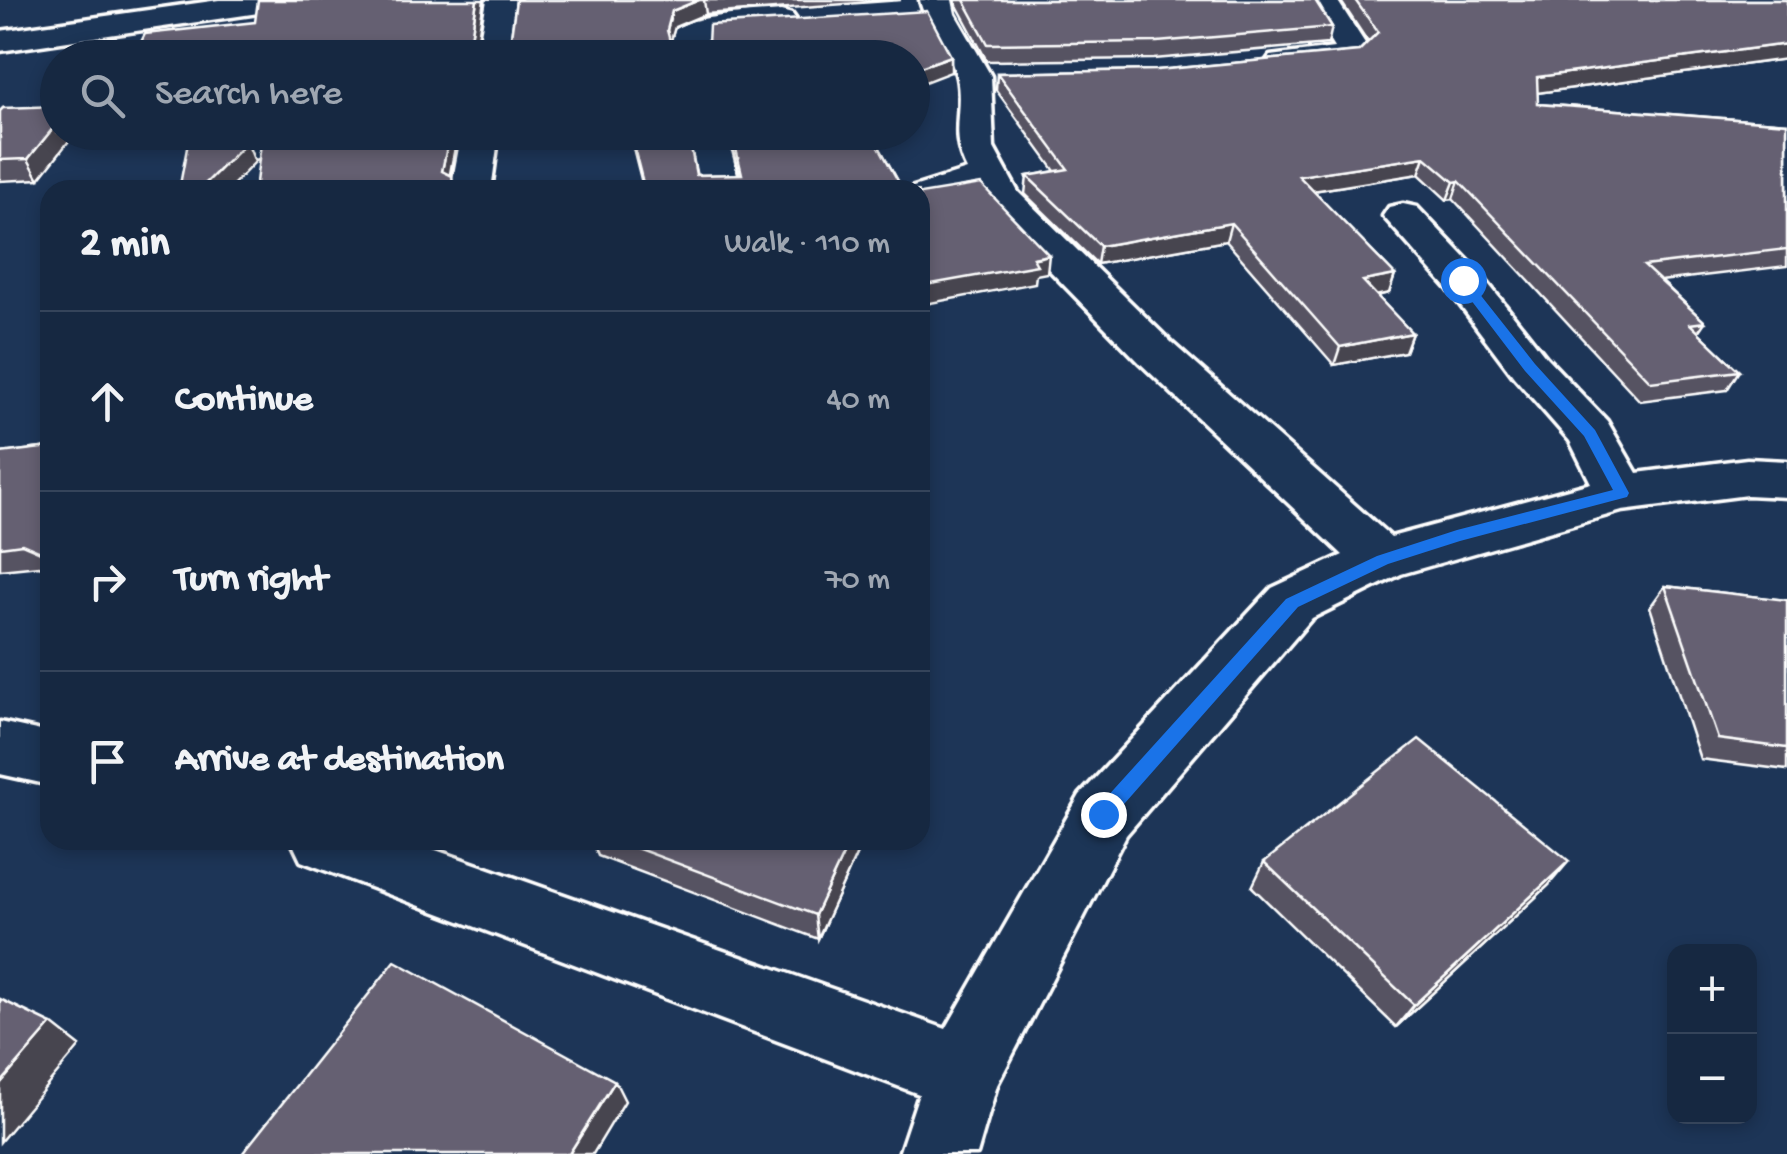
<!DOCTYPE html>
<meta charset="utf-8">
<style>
body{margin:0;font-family:"Gochi Hand",sans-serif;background:#1f3048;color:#f1f3f6}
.controls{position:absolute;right:30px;bottom:30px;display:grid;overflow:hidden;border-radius:20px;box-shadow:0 5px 15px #0003}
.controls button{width:90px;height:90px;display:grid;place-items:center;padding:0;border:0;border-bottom:2px solid #35445a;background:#162841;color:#f1f3f6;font:50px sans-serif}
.stop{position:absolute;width:30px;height:30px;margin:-22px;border:8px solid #1a73e8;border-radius:50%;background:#fff}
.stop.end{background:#1a73e8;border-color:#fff;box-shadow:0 2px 10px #0008}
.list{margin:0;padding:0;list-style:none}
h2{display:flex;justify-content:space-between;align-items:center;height:130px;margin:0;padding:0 40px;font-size:42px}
h2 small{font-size:32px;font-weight:400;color:#9ea6b1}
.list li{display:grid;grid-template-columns:65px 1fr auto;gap:30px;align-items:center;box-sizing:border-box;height:180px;padding:0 40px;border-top:2px solid #35445a}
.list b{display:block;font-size:38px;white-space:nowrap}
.list em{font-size:32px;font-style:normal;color:#9ea6b1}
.icon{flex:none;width:55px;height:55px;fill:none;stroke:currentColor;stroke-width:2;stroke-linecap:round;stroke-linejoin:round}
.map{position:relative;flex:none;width:1787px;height:1154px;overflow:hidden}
.search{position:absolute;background:#162841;box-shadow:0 5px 15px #0003;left:40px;top:40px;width:890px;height:110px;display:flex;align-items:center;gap:25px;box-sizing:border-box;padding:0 35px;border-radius:55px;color:#9ea6b1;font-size:38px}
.panel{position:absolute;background:#162841;box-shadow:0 5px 15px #0003;left:40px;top:180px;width:890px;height:670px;border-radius:30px}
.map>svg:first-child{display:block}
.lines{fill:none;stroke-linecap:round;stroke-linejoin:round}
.minor-casing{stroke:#fff;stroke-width:7}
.minor{fill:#1d3557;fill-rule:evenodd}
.wall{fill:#575362;stroke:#fff;stroke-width:2.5}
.shaded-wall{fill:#474450;stroke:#fff;stroke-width:2.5}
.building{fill:#656172;stroke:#fff;stroke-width:2.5}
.route{fill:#1a73e8}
</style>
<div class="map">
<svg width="1787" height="1154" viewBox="0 0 1787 1154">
<rect width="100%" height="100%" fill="#1d3557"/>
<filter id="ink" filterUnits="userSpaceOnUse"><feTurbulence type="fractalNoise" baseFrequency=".01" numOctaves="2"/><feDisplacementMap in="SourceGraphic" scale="20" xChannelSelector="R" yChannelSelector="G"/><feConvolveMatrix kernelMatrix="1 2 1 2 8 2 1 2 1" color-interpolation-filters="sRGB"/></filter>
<g filter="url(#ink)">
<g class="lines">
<defs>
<g id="minor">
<path d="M 219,0 L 302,0 L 297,7 L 286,9 L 0,51 L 0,31 Z"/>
<path d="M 487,0 L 519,0 L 511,58 L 477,58 Z"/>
<path d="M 920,0 L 952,0 L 955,14 L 991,76 L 994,148 L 1018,192 L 1172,343 L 1391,537 L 1591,483 L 1570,441 L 1514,377 L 1448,289 L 1383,216 L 1389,207 L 1403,204 L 1417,207 L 1478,271 L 1546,357 L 1607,421 L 1637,473 L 1747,459 L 1787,461 L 1787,497 L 1747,495 L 1622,511 L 1401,574 L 1312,618 L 1126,835 L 997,1085 L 977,1154 L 899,1154 L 919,1094 L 301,861 L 291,840 L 407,840 L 946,1029 L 1080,795 L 1272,588 L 1343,555 L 1140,363 L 987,206 L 978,191 L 920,208 L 920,190 L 904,190 L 967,170 C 948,132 964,113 957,78 C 951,50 926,28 920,0 Z"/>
<path d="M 1305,0 L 1337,0 L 1370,51 C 1354,74 1295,76 1270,70 L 1265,63 L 1270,56 L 1334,48 Z"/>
<path d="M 781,11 L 792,14 L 797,21 L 792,28 L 711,37 L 706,39 L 707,58 L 673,58 C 673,51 671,40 673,33 C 679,15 762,13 781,11 Z"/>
<path d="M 288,132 L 413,132 L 408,140 L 395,143 L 222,162 L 209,159 L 203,151 L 209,143 Z"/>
<path d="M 462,132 L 499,132 L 491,190 L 451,190 Z"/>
<path d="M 689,132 L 726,132 L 741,190 L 701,190 Z"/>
<path d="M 0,722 L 50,733 L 50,785 L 0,774 Z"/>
</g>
</defs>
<use href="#minor" class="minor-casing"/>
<use href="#minor" class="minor"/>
</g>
<g class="wall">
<path d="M 484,0 L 477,44 L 510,44 L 516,0 L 901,0 L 706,14 L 675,27 L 670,43 L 671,45 L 951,56 L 951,72 L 912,58 L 133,58 Z"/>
<path d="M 954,0 L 1316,0 L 1332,27 L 1328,44 L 1154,59 L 987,61 Z"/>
<path d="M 1340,0 L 1787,0 L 1787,59 L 1537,93 L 1538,104 L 1787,123 L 1787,266 L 1661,281 L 1705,322 L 1698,332 L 1739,371 L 1727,390 L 1640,401 L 1453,199 L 1447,200 L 1419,174 L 1313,191 L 1395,275 L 1389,293 L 1377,296 L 1412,333 L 1405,352 L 1334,365 L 1226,241 L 1097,264 L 1025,194 L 1027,176 L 1055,171 L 996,90 L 997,73 L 1157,70 L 1359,51 L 1368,42 Z"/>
<path d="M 3,108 L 39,179 L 0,181 L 0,111 Z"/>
<path d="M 124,132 L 257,132 L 208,139 L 204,144 L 255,162 L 189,140 Z"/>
<path d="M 629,132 L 688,132 L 696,175 L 740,174 L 729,132 L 871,132 L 903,190 L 643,187 Z"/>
<path d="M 50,447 L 50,570 L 39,566 L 0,570 L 0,453 Z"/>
<path d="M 1665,586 L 1787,600 L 1787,770 L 1700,759 L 1650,607 Z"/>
<path d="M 592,840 L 863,840 L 818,939 L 598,856 Z"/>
<path d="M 1264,862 L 1548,886 L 1396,1027 L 1252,887 Z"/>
</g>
<g class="shaded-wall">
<path d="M 477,0 L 484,0 L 475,58 L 470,44 Z"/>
<path d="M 699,0 L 704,0 L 706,14 L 675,27 L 669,47 L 667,30 L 672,11 Z"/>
<path d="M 1787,44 L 1787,59 L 1530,94 L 1537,77 Z"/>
<path d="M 609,48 L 610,58 L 537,58 Z"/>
<path d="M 951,56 L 951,72 L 912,87 L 912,70 Z"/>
<path d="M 58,122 L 58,132 L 76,132 L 39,179 L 28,159 Z"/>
<path d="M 193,132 L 257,132 L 208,139 L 200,148 Z"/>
<path d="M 450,132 L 458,132 L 447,189 L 442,171 Z"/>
<path d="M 247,142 L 255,162 L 228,190 L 199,190 Z"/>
<path d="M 1425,157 L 1419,174 L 1294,194 L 1299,176 Z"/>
<path d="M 1459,181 L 1453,199 L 1447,200 L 1454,182 Z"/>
<path d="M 1231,223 L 1226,241 L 1097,264 L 1100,246 Z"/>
<path d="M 1049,255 L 1047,273 L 1036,275 L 1035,283 L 920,305 L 920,286 Z"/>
<path d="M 1395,275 L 1389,293 L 1357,300 L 1363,281 Z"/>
<path d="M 1412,333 L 1405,352 L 1334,365 L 1340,347 Z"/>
<path d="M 850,840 L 863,840 L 818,939 L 815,915 Z"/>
<path d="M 1569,861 L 1548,886 L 1396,1027 L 1414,1005 Z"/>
<path d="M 52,1024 L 80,1046 L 0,1142 L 0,1084 Z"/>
<path d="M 615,1081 L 625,1101 L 593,1154 L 569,1154 Z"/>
</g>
<g class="building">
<path d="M 258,0 L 477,0 L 470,44 L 510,44 L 516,0 L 699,0 L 672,11 L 667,30 L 671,45 L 708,44 L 709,25 L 927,11 L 951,56 L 912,70 L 912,58 L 611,58 L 609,48 L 537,58 L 133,58 L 145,34 L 255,22 Z"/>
<path d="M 964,0 L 1315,0 L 1332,27 L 1157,42 L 988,44 Z"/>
<path d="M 1355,0 L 1787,0 L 1787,44 L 1537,77 L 1538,104 L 1787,123 L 1787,249 L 1644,266 L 1705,322 L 1690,324 L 1739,371 L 1651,382 L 1459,181 L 1454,182 L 1425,157 L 1299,176 L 1395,275 L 1363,281 L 1412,333 L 1340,347 L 1231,223 L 1100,246 L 1027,176 L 1068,169 L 997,73 L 1157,70 L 1359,51 L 1378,32 Z"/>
<path d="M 58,106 L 58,122 L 28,159 L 0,160 L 0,111 L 3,108 Z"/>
<path d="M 190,132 L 199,143 L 212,146 L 247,142 L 199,190 L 179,190 Z"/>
<path d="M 358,132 L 450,132 L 442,171 L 452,176 L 454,190 L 255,190 L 261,143 Z"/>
<path d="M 630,132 L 688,132 L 696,175 L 742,174 L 732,132 L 871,132 L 903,190 L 627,190 L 644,187 Z"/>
<path d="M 981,184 L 1049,255 L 1033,258 L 1037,265 L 920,286 L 920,194 Z"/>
<path d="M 50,447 L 50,556 L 22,544 L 0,547 L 0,453 Z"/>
<path d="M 1665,586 L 1787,600 L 1787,748 L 1718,739 Z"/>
<path d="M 1419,739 L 1569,861 L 1414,1005 L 1264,862 Z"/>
<path d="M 615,840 L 850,840 L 815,915 Z"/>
<path d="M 395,961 L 615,1081 L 569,1154 L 242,1154 Z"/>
<path d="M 0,999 L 52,1024 L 0,1084 Z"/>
</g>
</g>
<path class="route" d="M 1458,278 L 1467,278 L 1535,364 L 1595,430 L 1629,493 L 1627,497 L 1460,541 L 1388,564 L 1298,607 L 1110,820 L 1096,820 L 1096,809 L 1286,599 L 1377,556 L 1457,530 L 1613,490 L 1584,436 L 1525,371 L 1458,283 Z"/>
</svg>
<div class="controls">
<button>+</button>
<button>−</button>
</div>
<div class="stop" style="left:1463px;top:280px"></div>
<div class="stop end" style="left:1103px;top:814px"></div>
<div class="search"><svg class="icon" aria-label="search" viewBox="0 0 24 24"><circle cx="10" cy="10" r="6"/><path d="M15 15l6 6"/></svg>Search here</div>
<section class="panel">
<h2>2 min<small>Walk · 110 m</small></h2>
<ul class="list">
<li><svg class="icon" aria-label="ahead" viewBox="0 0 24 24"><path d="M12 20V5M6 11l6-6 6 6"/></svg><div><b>Continue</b></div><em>40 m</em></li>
<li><svg class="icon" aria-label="right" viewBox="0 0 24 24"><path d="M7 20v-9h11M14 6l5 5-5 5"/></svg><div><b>Turn right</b></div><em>70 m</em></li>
<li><svg class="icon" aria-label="arrive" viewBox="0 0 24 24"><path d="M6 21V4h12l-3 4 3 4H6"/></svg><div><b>Arrive at destination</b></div></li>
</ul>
</section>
</div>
